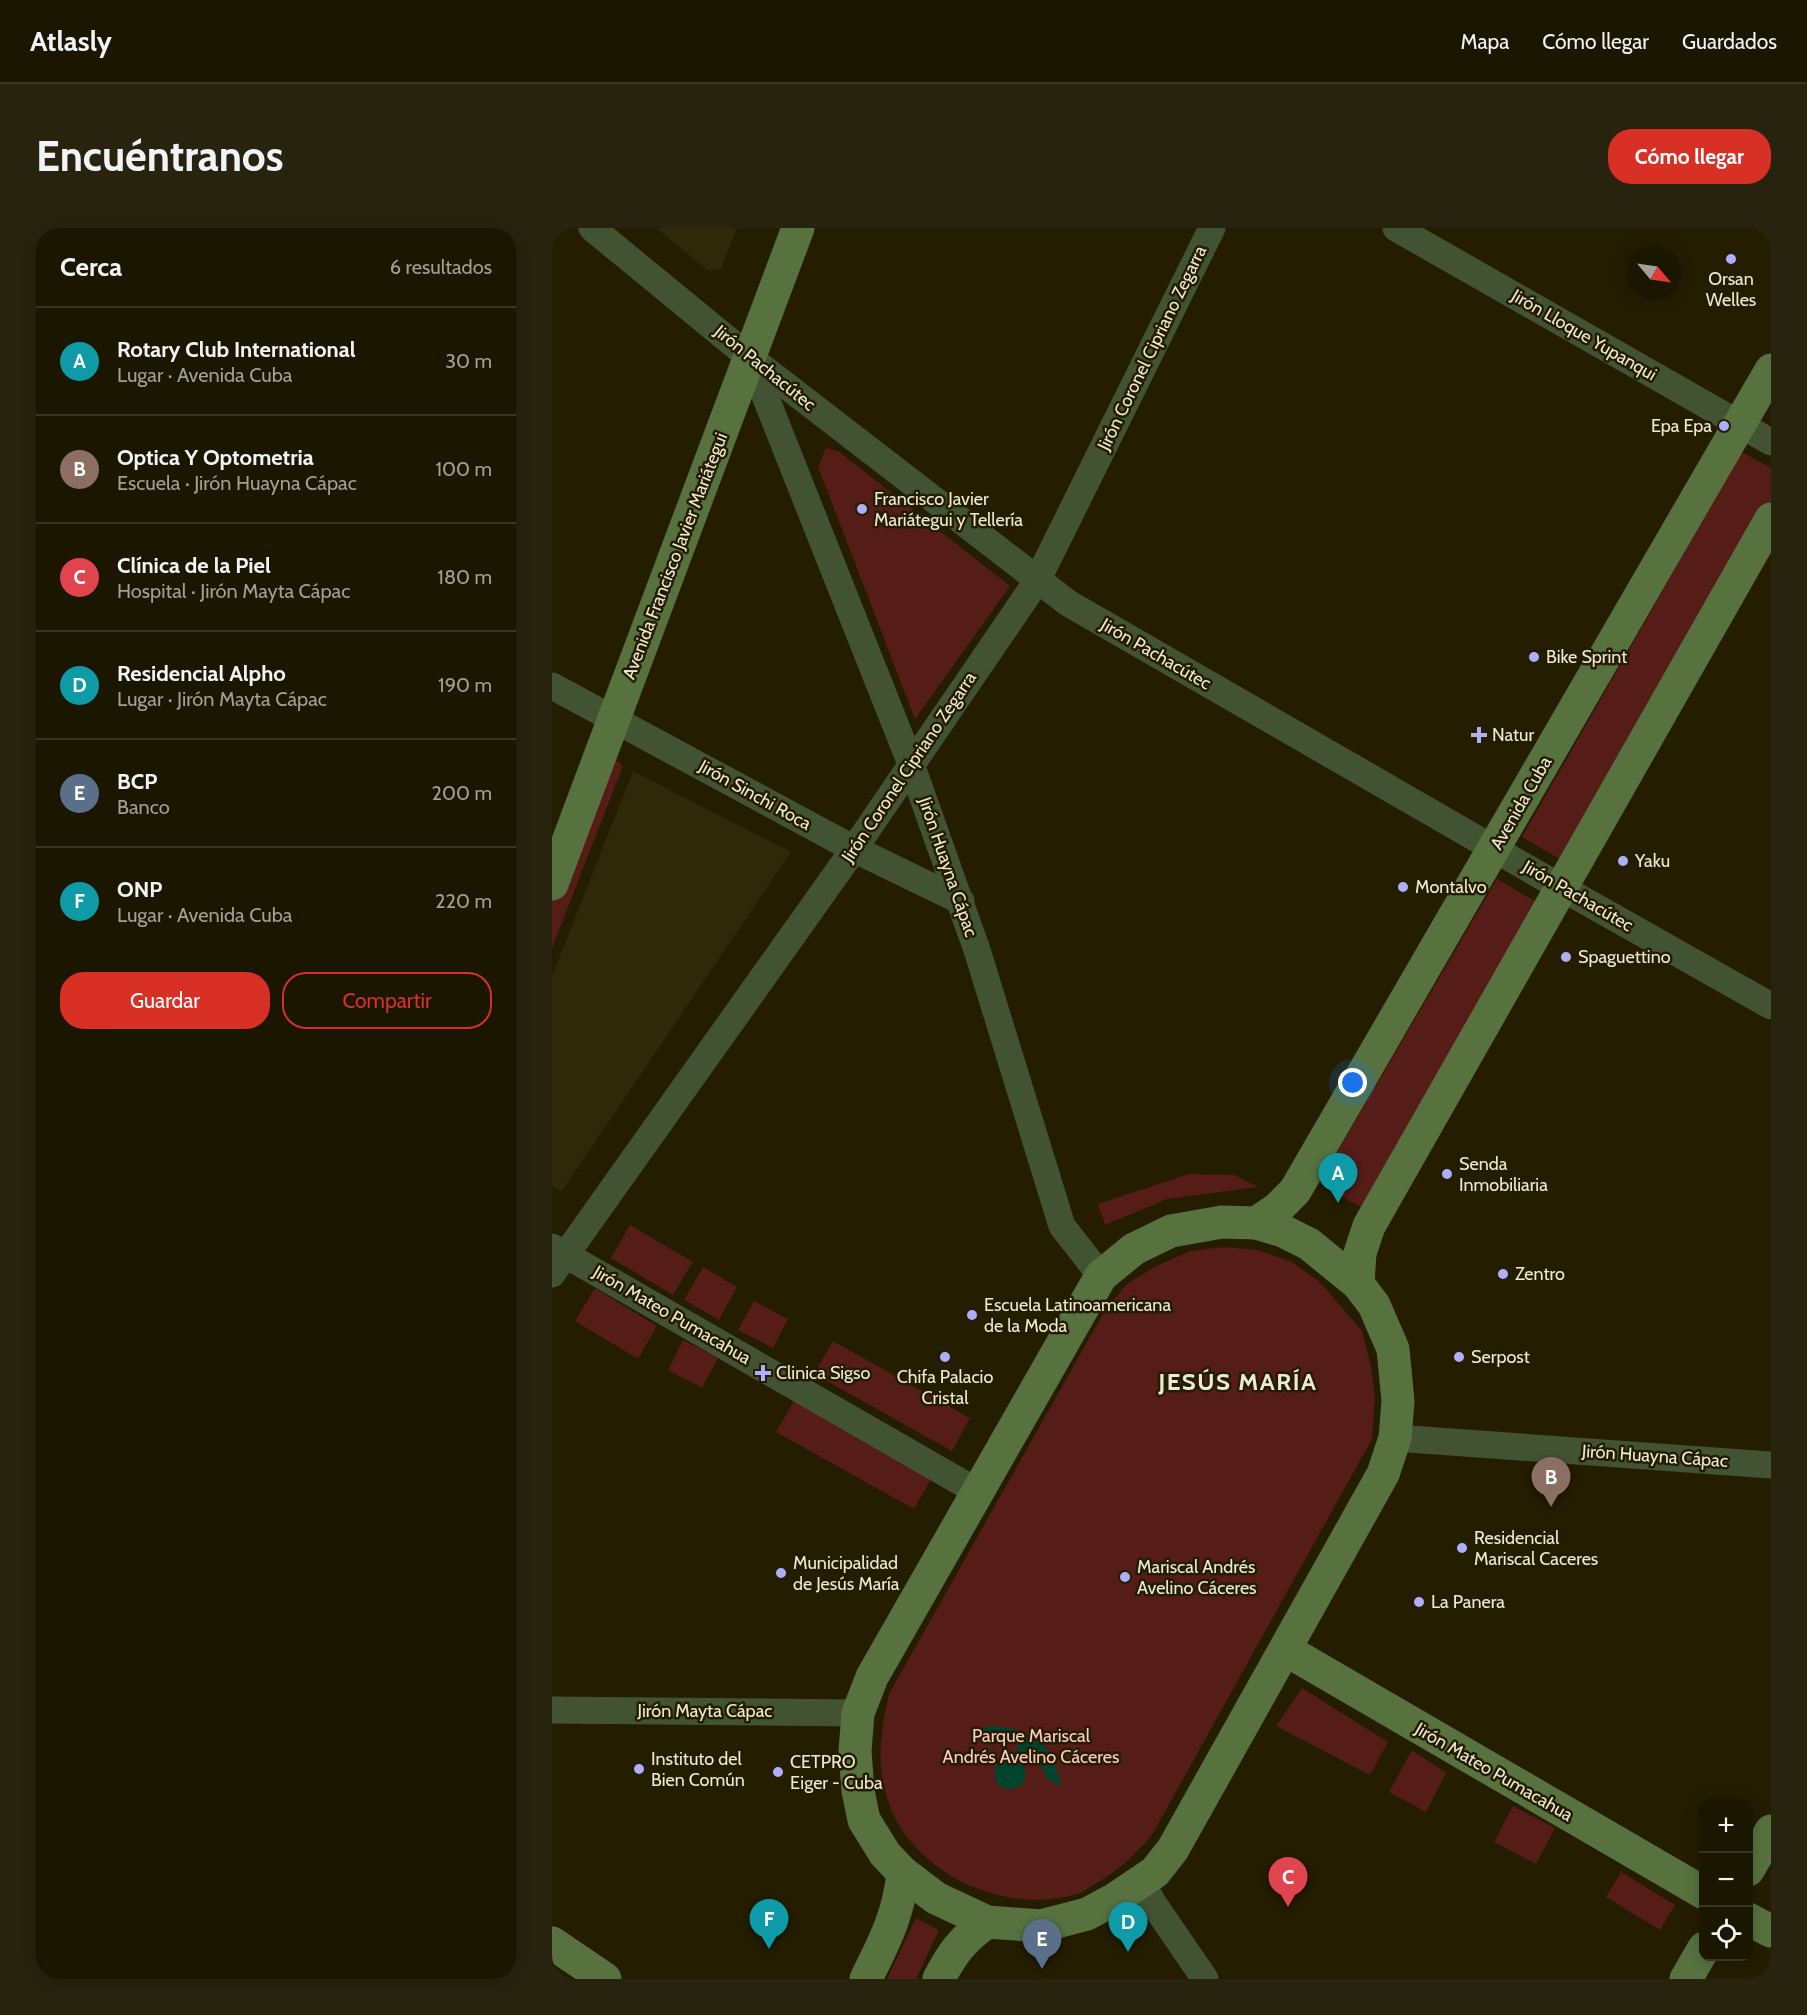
<!DOCTYPE html>
<html lang="es">
<meta charset="utf-8">
<style>
body{margin:0;font-family:Cabin,sans-serif;background:#28230f;color:#f1f3f6}
.controls{position:absolute;right:18px;bottom:18px;display:grid;overflow:hidden;border-radius:12px;box-shadow:0 3px 15px #0003}
.controls button{width:54px;height:54px;display:grid;place-items:center;padding:0;border:0;border-bottom:2px solid #393522;background:#1b1600;color:#f1f3f6;font:30px sans-serif}
.compass{position:absolute;left:1075px;top:18px;width:54px;height:54px;border-radius:50%;background:#1b1600;box-shadow:0 3px 15px #0003;rotate:119deg}
.you{position:absolute;left:801px;top:855px;width:21px;height:21px;margin:-15px;border:4px solid #fff;border-radius:50%;background:#1a73e8;box-shadow:0 0 0 9px #1a73e833}
.badge{display:grid;place-items:center;width:39px;height:39px;border-radius:50%;background:#d93025;color:#fff;font-size:20px;font-weight:700}
.pin{position:absolute;translate:-50% -50px;filter:drop-shadow(0 2px 3px #0008)}
.pin::after{content:'';position:absolute;top:32px;width:21px;height:18px;background:inherit;clip-path:polygon(0 0,100% 0,50% 100%)}
.list{margin:0;padding:0;list-style:none}
h2{display:flex;justify-content:space-between;align-items:center;height:78px;margin:0;padding:0 24px;font-size:26px}
h2 small{font-size:20px;font-weight:400;color:#a09f99}
.list li{display:grid;grid-template-columns:39px 1fr auto;gap:18px;align-items:center;box-sizing:border-box;height:108px;padding:0 24px;border-top:2px solid #393522}
.list b{display:block;font-size:22px;white-space:nowrap}
.list p{margin:0;font-size:20px;white-space:nowrap;color:#a09f99}
.list em{font-size:20px;font-style:normal;color:#a09f99}
.actions{display:flex;gap:12px;padding:18px 24px}
.actions a{flex:1;padding:14px 0;border:2px solid #d93025;border-radius:24px;text-align:center;font-size:21px;color:#d93025}
.actions .main{background:#d93025;color:#fff}
.icon{flex:none;width:33px;height:33px;fill:none;stroke:currentColor;stroke-width:2;stroke-linecap:round;stroke-linejoin:round}
.map{position:relative;flex:none;width:1219px;height:1751px;overflow:hidden;border-radius:24px}
header{display:flex;align-items:center;gap:36px;box-sizing:border-box;height:84px;padding:0 30px;background:#1b1600;border-bottom:2px solid #393522}
header strong{font-size:28px}
nav{display:flex;gap:33px;margin-inline-start:auto;font-size:21px}
.intro{display:flex;align-items:center;justify-content:space-between;box-sizing:border-box;height:144px;padding:0 36px}
h1{margin:0;font-size:42px}
.button{padding:15px 27px;border-radius:24px;background:#d93025;color:#fff;font-size:21px;font-weight:700}
main{display:flex;gap:36px;padding:0 36px}
aside{flex:1;background:#1b1600;border-radius:24px;box-shadow:0 3px 15px #0003}
.map>svg:first-child{display:block}
.built{fill:#2f2809}
.green{fill:#551c18}
.water{fill:#004430}
.lines{fill:none;stroke-linecap:round;stroke-linejoin:round}
.street{stroke:#425334;stroke-width:27}
.secondary{stroke:#57723f;stroke-width:33}
.poi-dot{fill:#adaffb;stroke:#241d00;stroke-width:2}
.labels{text-anchor:middle;dominant-baseline:central;stroke-width:5;stroke-linejoin:round;paint-order:stroke}
.poi-label{font-size:18px;fill:#ede9d6;stroke:#241d00;text-anchor:start}
.street-label{font-size:18px;fill:#ede9d6;stroke:#241d00}
.park-label{font-size:18px;fill:#fecbc4;stroke:#241d00}
.district-label{font-size:24px;font-weight:bold;letter-spacing:1.5px;fill:#ede9d6;stroke:#241d00}
</style>
<header>
<strong>Atlasly</strong>
<nav><a>Mapa</a><a>Cómo llegar</a><a>Guardados</a></nav>
</header>
<div class="intro"><h1>Encuéntranos</h1><a class="button">Cómo llegar</a></div>
<main>
<aside>
<h2>Cerca<small>6 resultados</small></h2>
<ul class="list">
<li><span class="badge" style="background:#0f9aa8">A</span><div><b>Rotary Club International</b><p>Lugar · Avenida Cuba</p></div><em>30 m</em></li>
<li><span class="badge" style="background:#8d6e63">B</span><div><b>Optica Y Optometria</b><p>Escuela · Jirón Huayna Cápac</p></div><em>100 m</em></li>
<li><span class="badge" style="background:#e0444e">C</span><div><b>Clínica de la Piel</b><p>Hospital · Jirón Mayta Cápac</p></div><em>180 m</em></li>
<li><span class="badge" style="background:#0f9aa8">D</span><div><b>Residencial Alpho</b><p>Lugar · Jirón Mayta Cápac</p></div><em>190 m</em></li>
<li><span class="badge" style="background:#5c6f8a">E</span><div><b>BCP</b><p>Banco</p></div><em>200 m</em></li>
<li><span class="badge" style="background:#0f9aa8">F</span><div><b>ONP</b><p>Lugar · Avenida Cuba</p></div><em>220 m</em></li>
</ul>
<div class="actions"><a class="main">Guardar</a><a>Compartir</a></div>
</aside>
<div class="map">
<svg width="1219" height="1751" viewBox="0 0 1219 1751">
<rect width="100%" height="100%" fill="#241d00"/>
<g class="built">
<path d="M 104,0 L 185,0 L 169,41 L 156,43 Z"/>
<path d="M 81,543 L 239,624 L 10,963 L 0,959 L 0,748 Z"/>
</g>
<g class="green">
<path d="M 274,220 L 286,223 L 458,358 L 363,491 L 266,239 Z"/>
<path d="M 1190,224 L 1219,240 L 1219,275 L 1013,634 L 970,609 Z"/>
<path d="M 49,526 L 67,534 L 71,538 L 0,720 L 0,656 Z"/>
<path d="M 945,651 L 988,676 L 810,980 L 767,955 Z"/>
<path d="M 637,946 L 682,947 L 706,959 L 615,971 L 553,997 L 546,976 Z"/>
<path d="M 78,997 L 141,1034 L 121,1067 L 59,1030 Z"/>
<path d="M 672,1019 L 706,1022 L 740,1034 L 769,1055 L 810,1103 L 819,1139 L 823,1168 L 820,1211 L 600,1607 C 582,1628 565,1644 541,1657 C 536,1660 531,1664 525,1666 C 452,1688 358,1645 335,1570 C 324,1535 329,1501 337,1466 L 553,1082 L 575,1056 L 604,1038 L 638,1023 Z"/>
<path d="M 151,1039 L 185,1059 L 167,1092 L 132,1072 Z"/>
<path d="M 43,1060 L 105,1098 L 86,1131 L 23,1093 Z"/>
<path d="M 202,1073 L 236,1091 L 221,1120 L 186,1102 Z"/>
<path d="M 131,1112 L 166,1130 L 150,1160 L 116,1142 Z"/>
<path d="M 281,1113 L 418,1190 L 400,1223 L 262,1146 Z"/>
<path d="M 243,1171 L 381,1248 L 362,1281 L 224,1204 Z"/>
<path d="M 750,1460 L 836,1514 L 818,1547 L 724,1498 Z"/>
<path d="M 860,1522 L 894,1545 L 874,1584 L 837,1564 Z"/>
<path d="M 961,1578 L 1003,1600 L 984,1636 L 942,1614 Z"/>
<path d="M 1069,1644 L 1123,1677 L 1108,1702 L 1054,1669 Z"/>
<path d="M 364,1690 L 387,1702 L 364,1751 L 335,1751 Z"/>
</g>
<path class="water" d="M 440,1498 C 482,1501 501,1516 509,1558 L 496,1552 L 486,1531 L 478,1524 C 477,1525 474,1531 473,1533 C 471,1543 480,1555 462,1560 C 442,1565 436,1541 451,1529 L 461,1528 L 467,1517 L 452,1511 L 430,1513 L 418,1506 L 429,1500 Z"/>
<g class="lines">
<g class="street">
<path d="M 40,0 L 197,129 L 516,375 L 1010,660 L 1219,778"/>
<path d="M 844,0 L 1219,214"/>
<path d="M 198,130 L 359,536 L 425,722 L 510,998 L 549,1048"/>
<path d="M 0,458 L 302,621 L 409,673"/>
<path d="M 0,1019 L 426,1264"/>
<path d="M 0,1046 L 302,621 L 485,353 L 660,0"/>
<path d="M 843,1210 L 1219,1237"/>
<path d="M 0,1482 L 306,1485"/>
<path d="M 589,1654 L 603,1678 L 653,1751"/>
</g>
<g class="secondary">
<path d="M 0,656 L 246,0"/>
<path d="M 670,994 L 704,995 L 731,1003 L 757,1016 L 806,1056 L 822,1077 L 841,1121 L 846,1173 L 843,1210 L 831,1246 L 621,1621 L 603,1644 L 563,1671 L 535,1686 L 489,1698 L 435,1694 L 384,1670 L 351,1645 L 333,1626 L 312,1592 L 306,1563 L 303,1523 L 306,1485 L 320,1449 L 549,1048 L 582,1021 L 619,1003 Z"/>
<path d="M 704,995 L 725,981 L 743,963 L 1219,142"/>
<path d="M 806,1056 L 808,1025 L 817,998 L 1219,291"/>
<path d="M 734,1422 L 1152,1665"/>
<path d="M 1196,1642 L 1219,1603"/>
<path d="M 1196,1691 L 1219,1703"/>
<path d="M 0,1715 L 53,1751"/>
<path d="M 314,1751 C 333,1712 346,1689 351,1645"/>
<path d="M 387,1751 C 400,1725 411,1711 435,1694"/>
<path d="M 1134,1751 L 1152,1720"/>
</g>
</g>
<g class="poi-dot">
<circle cx="1179" cy="31" r="6"/>
<circle cx="1172" cy="198" r="6"/>
<circle cx="310" cy="281" r="6"/>
<circle cx="982" cy="429" r="6"/>
<path d="M924 498h6v6h6v6h-6v6h-6v-6h-6v-6h6z"/>
<circle cx="1071" cy="633" r="6"/>
<circle cx="851" cy="659" r="6"/>
<circle cx="1014" cy="729" r="6"/>
<circle cx="895" cy="946" r="6"/>
<circle cx="951" cy="1046" r="6"/>
<circle cx="420" cy="1087" r="6"/>
<circle cx="393" cy="1129" r="6"/>
<circle cx="907" cy="1129" r="6"/>
<path d="M208 1136h6v6h6v6h-6v6h-6v-6h-6v-6h6z"/>
<circle cx="910" cy="1320" r="6"/>
<circle cx="229" cy="1345" r="6"/>
<circle cx="573" cy="1349" r="6"/>
<circle cx="867" cy="1374" r="6"/>
<circle cx="87" cy="1541" r="6"/>
<circle cx="226" cy="1544" r="6"/>
</g>
<g class="labels">
<g class="poi-label">
<text x="1179" y="51" text-anchor="middle">Orsan<tspan x="1179" dy="21">Welles</tspan></text>
<text x="1160" y="198" text-anchor="end">Epa Epa</text>
<text x="322" y="271">Francisco Javier<tspan x="322" dy="21">Mariátegui y Tellería</tspan></text>
<text x="994" y="429">Bike Sprint</text>
<text x="940" y="507">Natur</text>
<text x="1083" y="633">Yaku</text>
<text x="863" y="659">Montalvo</text>
<text x="1026" y="729">Spaguettino</text>
<text x="907" y="936">Senda<tspan x="907" dy="21">Inmobiliaria</tspan></text>
<text x="963" y="1046">Zentro</text>
<text x="432" y="1077">Escuela Latinoamericana<tspan x="432" dy="21">de la Moda</tspan></text>
<text x="919" y="1129">Serpost</text>
<text x="224" y="1145">Clinica Sigso</text>
<text x="393" y="1149" text-anchor="middle">Chifa Palacio<tspan x="393" dy="21">Cristal</tspan></text>
<text x="922" y="1310">Residencial<tspan x="922" dy="21">Mariscal Caceres</tspan></text>
<text x="241" y="1335">Municipalidad<tspan x="241" dy="21">de Jesús María</tspan></text>
<text x="585" y="1339">Mariscal Andrés<tspan x="585" dy="21">Avelino Cáceres</tspan></text>
<text x="879" y="1374">La Panera</text>
<text x="99" y="1531">Instituto del<tspan x="99" dy="21">Bien Común</tspan></text>
<text x="238" y="1534">CETPRO<tspan x="238" dy="21">Eiger - Cuba</tspan></text>
</g>
<g class="street-label">
<text transform="translate(1032 107) rotate(30)">Jirón Lloque Yupanqui</text>
<text transform="translate(600 120) rotate(-64)">Jirón Coronel Cipriano Zegarra</text>
<text transform="translate(213 140) rotate(39)">Jirón Pachacútec</text>
<text transform="translate(123 328) rotate(-69)">Avenida Francisco Javier Mariátegui</text>
<text transform="translate(604 426) rotate(30)">Jirón Pachacútec</text>
<text transform="translate(357 539) rotate(-56)">Jirón Coronel Cipriano Zegarra</text>
<text transform="translate(203 567) rotate(29)">Jirón Sinchi Roca</text>
<text transform="translate(969 575) rotate(-60)">Avenida Cuba</text>
<text transform="translate(396 639) rotate(71)">Jirón Huayna Cápac</text>
<text transform="translate(1026 668) rotate(30)">Jirón Pachacútec</text>
<text transform="translate(120 1087) rotate(30)">Jirón Mateo Pumacahua</text>
<text transform="translate(1103 1228) rotate(4)">Jirón Huayna Cápac</text>
<text x="153" y="1483">Jirón Mayta Cápac</text>
<text transform="translate(942 1544) rotate(30)">Jirón Mateo Pumacahua</text>
</g>
<g class="park-label">
<text x="479" y="1508">Parque Mariscal<tspan x="479" dy="21">Andrés Avelino Cáceres</tspan></text>
</g>
<g class="district-label">
<text x="686" y="1153">JESÚS MARÍA</text>
</g>
</g>
</svg>
<div class="controls">
<button>+</button>
<button>−</button>
<button><svg class="icon" aria-label="locate" viewBox="0 0 24 24"><circle cx="12" cy="12" r="6"/><path d="M12 2v4M12 18v4M2 12h4M18 12h4"/></svg></button>
</div>
<svg class="compass" viewBox="-18 -18 36 36"><path d="M0-13l5 13h-10z" fill="#e53935"/><path d="M0 13l5-13h-10z" fill="#a09f99"/></svg>
<div class="you"></div>
<div class="pin badge" style="left:786px;top:975px;background:#0f9aa8">A</div>
<div class="pin badge" style="left:999px;top:1279px;background:#8d6e63">B</div>
<div class="pin badge" style="left:736px;top:1679px;background:#e0444e">C</div>
<div class="pin badge" style="left:576px;top:1724px;background:#0f9aa8">D</div>
<div class="pin badge" style="left:490px;top:1741px;background:#5c6f8a">E</div>
<div class="pin badge" style="left:217px;top:1721px;background:#0f9aa8">F</div>
</div>
</main>
